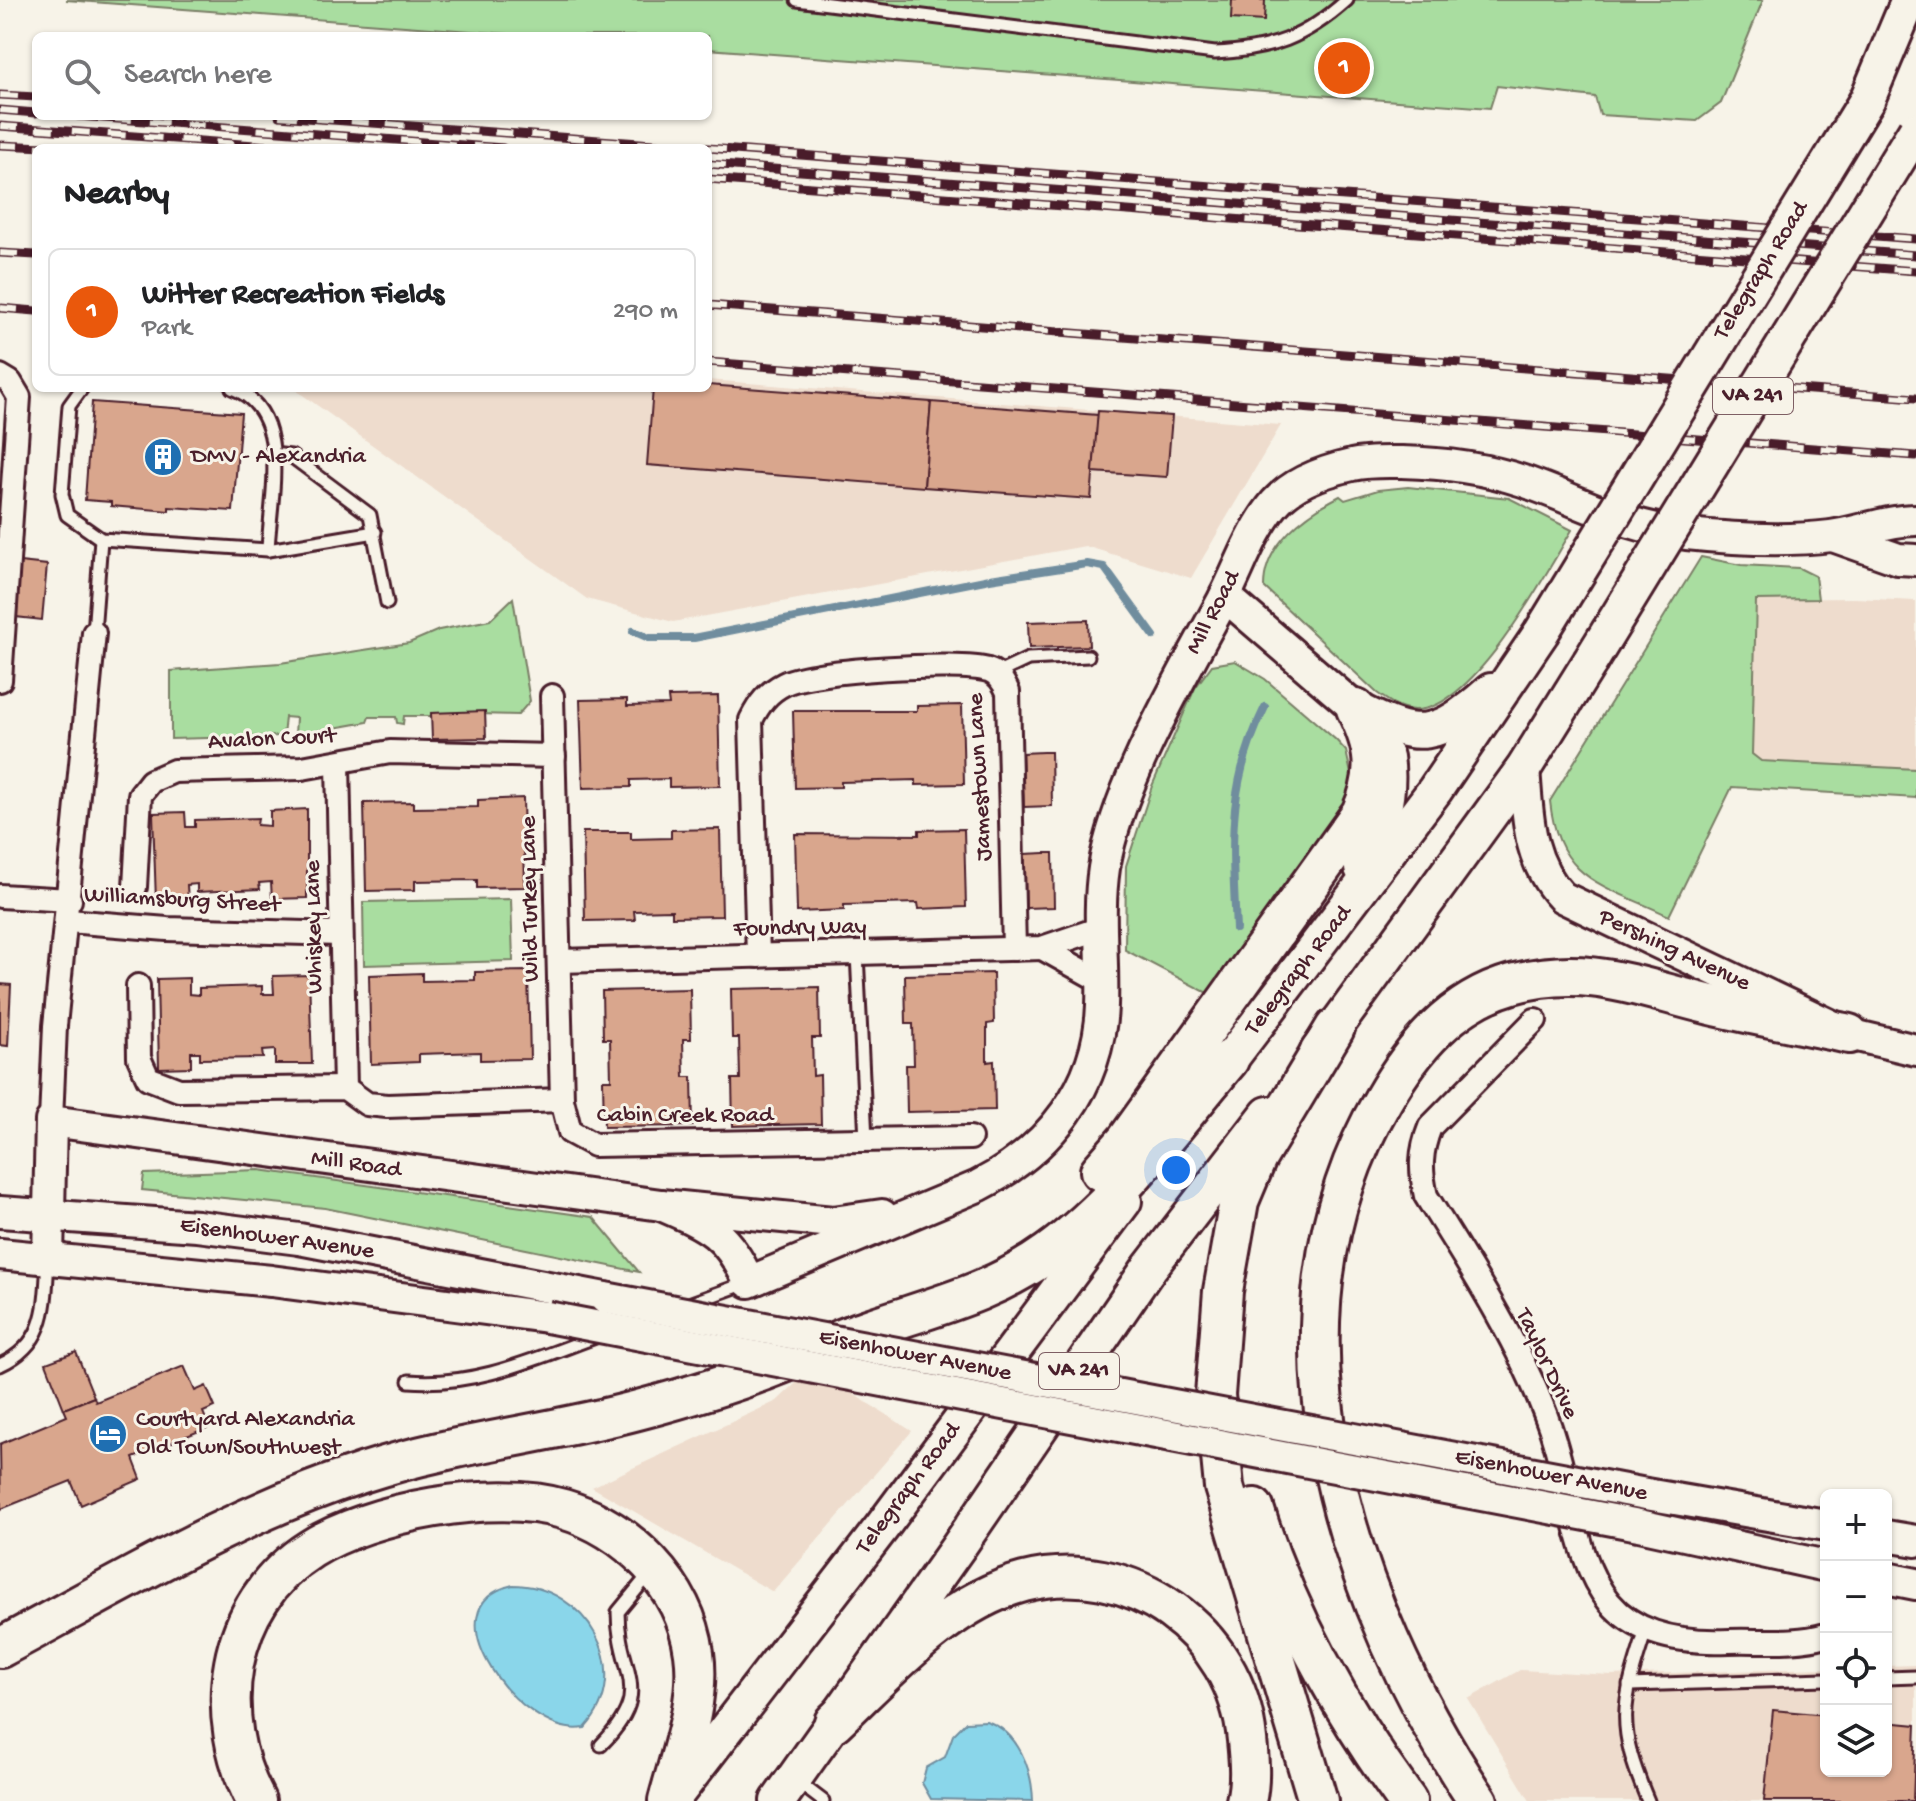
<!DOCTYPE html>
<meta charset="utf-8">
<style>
body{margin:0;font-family:"Gochi Hand",sans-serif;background:#f6f6f6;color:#202124}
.controls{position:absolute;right:24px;bottom:24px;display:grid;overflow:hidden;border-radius:12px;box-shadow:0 2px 6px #0004}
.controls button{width:72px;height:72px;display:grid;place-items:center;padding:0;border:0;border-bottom:2px solid #e0e0e0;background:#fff;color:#202124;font:40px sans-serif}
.you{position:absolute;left:1176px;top:1170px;width:28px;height:28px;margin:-20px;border:6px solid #fff;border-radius:50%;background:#1a73e8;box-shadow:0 0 0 12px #1a73e833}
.badge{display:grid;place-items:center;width:52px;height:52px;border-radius:50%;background:#ea580c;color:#fff;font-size:26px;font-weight:700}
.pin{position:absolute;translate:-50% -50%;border:4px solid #fff;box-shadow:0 2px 8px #0006}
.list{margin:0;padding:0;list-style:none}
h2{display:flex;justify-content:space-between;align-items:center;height:104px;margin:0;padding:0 32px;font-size:34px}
h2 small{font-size:26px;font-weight:400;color:#757577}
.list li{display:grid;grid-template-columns:52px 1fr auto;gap:24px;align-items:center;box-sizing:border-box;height:128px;margin:0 16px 16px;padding:0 16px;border:2px solid #e0e0e0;border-radius:12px}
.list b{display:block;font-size:30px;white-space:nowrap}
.list p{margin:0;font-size:26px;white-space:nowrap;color:#757577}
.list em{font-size:26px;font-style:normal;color:#757577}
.icon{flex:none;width:44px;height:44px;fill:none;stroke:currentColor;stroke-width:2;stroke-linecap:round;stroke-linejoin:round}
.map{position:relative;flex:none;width:1916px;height:1801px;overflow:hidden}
.search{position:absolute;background:#fff;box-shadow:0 2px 6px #0004;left:32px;top:32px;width:680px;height:88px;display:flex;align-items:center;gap:20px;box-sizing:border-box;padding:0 28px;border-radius:12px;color:#757577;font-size:30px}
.panel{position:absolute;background:#fff;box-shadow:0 2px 6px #0004;left:32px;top:144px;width:680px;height:248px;border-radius:12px}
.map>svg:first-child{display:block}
.built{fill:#eedccd}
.green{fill:#a9dda0;stroke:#7a7e66;stroke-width:2}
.water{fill:#8ad6ea;stroke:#708d9e;stroke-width:2}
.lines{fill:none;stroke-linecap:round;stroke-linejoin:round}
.stream{stroke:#708d9e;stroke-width:8}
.building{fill:#d9a68d;stroke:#4a1f2b;stroke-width:2}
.lane-casing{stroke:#4a1f2b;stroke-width:17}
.street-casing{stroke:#4a1f2b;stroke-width:28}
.secondary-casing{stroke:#4a1f2b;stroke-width:36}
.primary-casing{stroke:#4a1f2b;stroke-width:40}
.highway-casing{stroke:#4a1f2b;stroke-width:44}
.lane{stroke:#f7f3e8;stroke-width:11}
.street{stroke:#f7f3e8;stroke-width:22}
.secondary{stroke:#f7f3e8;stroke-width:30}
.primary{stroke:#f7f3e8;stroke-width:34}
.highway{stroke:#f7f3e8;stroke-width:38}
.rail-casing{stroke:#4a1f2b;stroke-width:9}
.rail{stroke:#f7f3e8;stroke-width:6;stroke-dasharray:18;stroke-linecap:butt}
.secondary-bridge-casing{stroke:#4a1f2b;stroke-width:36;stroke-linecap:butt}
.primary-bridge-casing{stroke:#4a1f2b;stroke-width:40;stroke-linecap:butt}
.secondary-bridge{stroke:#f7f3e8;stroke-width:30}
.primary-bridge{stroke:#f7f3e8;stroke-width:34}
.labels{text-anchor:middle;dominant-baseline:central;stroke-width:6;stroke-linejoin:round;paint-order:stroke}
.shield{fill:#f7f3e8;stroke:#7e5f64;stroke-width:2}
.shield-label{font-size:22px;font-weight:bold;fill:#4a1f2b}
.street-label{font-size:24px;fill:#4a1f2b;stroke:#f7f3e8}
.poi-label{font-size:24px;fill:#4a1f2b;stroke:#f7f3e8;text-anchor:start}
</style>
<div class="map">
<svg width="1916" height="1801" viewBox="0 0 1916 1801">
<rect width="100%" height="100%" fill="#f7f3e8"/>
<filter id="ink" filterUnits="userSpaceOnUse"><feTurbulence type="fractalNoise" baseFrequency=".0125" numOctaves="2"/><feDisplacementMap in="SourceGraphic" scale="16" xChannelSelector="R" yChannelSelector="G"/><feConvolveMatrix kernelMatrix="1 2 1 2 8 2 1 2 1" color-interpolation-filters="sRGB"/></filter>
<g filter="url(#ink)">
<g class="built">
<path d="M 708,380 L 1281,425 L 1191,578 L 1085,546 L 673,622 L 587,599 L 293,388 L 708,388 Z"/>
<path d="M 1855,598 L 1916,601 L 1916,769 L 1761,761 L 1752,754 L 1756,599 Z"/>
<path d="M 812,1368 L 912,1431 L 773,1592 L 592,1487 L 777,1401 Z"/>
<path d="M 1916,1665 L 1916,1801 L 1530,1801 L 1468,1699 L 1520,1670 L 1611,1675 L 1826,1668 L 1826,1771 L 1886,1771 L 1886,1666 Z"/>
</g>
<g class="green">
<path d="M 66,0 L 1763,0 L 1721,103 L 1697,121 L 1600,115 L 1595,97 L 1497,86 L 1490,108 L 708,49 L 708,36 L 535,36 Z"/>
<path d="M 1408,487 L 1509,498 L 1572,530 C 1544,576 1474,710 1415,710 C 1401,710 1388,701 1377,693 L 1264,587 C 1264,544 1305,514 1340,496 L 1345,500 L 1378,490 Z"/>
<path d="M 1701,557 L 1741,565 L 1799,568 L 1815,576 L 1818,599 L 1756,600 L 1752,754 L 1761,761 L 1916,769 L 1916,798 L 1732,787 L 1669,916 C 1605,885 1558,881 1550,801 Z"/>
<path d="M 513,598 L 530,701 L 518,715 L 432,713 L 431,716 L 404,716 L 403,724 L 397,723 L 396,717 L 369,717 L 367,722 L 295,735 L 296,718 L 285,717 L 283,736 L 171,739 L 171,671 L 280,663 L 409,643 L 439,630 L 490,620 Z"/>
<path d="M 1235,661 L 1265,679 L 1336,740 L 1346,751 L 1355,792 L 1213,996 L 1125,950 L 1126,866 L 1152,786 L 1195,688 L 1212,665 Z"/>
<path d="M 511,899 L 513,961 L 364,965 L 363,902 Z"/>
<path d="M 259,1170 L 593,1217 L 639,1272 L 325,1208 L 142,1190 L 144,1174 Z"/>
</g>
<g class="water">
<path d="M 513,1585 C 586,1585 637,1671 585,1728 C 523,1740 422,1606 513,1585 Z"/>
<path d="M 986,1721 C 1018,1731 1032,1768 1033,1801 L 931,1799 L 922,1783 L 926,1768 L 945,1757 L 953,1735 L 966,1722 Z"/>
</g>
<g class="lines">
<g class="stream">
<path d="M 633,631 L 649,638 L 694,638 L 990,579 L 1087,564 L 1104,567 L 1154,636"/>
<path d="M 1236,929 C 1232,844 1226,786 1265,707"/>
</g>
</g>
<g class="building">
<path d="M 1232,0 L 1265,0 L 1264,21 L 1231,19 Z"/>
<path d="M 708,385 L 931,402 L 924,487 L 647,465 L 653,388 L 708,388 Z"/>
<path d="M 92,402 L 241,413 L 233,511 L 169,507 L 169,511 L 111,506 L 111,502 L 85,500 Z"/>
<path d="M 931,402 L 1098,415 L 1091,499 L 924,487 Z"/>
<path d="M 1098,411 L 1172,416 L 1167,477 L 1093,472 Z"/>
<path d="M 20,562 L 47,565 L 42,620 L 16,617 Z"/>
<path d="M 1088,620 L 1089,646 L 1029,648 L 1028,622 Z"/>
<path d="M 718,696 L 720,786 L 669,787 L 669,779 L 631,780 L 631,787 L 583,788 L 580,700 L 627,699 L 627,706 L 669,705 L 668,697 Z"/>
<path d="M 962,705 L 964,784 L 916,785 L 916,780 L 841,782 L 841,787 L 795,788 L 793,711 L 917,711 L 917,706 Z"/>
<path d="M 485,711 L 486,738 L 432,739 L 431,713 Z"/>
<path d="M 1043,752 L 1051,752 L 1052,806 L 1024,807 L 1022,753 Z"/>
<path d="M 523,798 L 525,887 L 477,888 L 477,880 L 415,881 L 415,890 L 366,891 L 364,803 L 413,802 L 413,808 L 478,807 L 478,800 Z"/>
<path d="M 307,809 L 307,898 L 272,899 L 271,882 L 259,883 L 260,889 L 197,892 L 197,884 L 187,885 L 188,901 L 156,902 L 153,813 L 185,812 L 186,827 L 195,827 L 195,820 L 258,818 L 257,825 L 270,826 L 270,811 Z"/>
<path d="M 720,829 L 722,916 L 672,917 L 672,910 L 634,911 L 635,920 L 585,921 L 583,832 L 631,832 L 631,839 L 671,838 L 671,830 Z"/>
<path d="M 964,829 L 966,907 L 919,909 L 918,903 L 844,905 L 844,910 L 797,912 L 795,834 L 919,835 L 919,830 Z"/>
<path d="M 1045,853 L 1053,853 L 1054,907 L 1026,908 L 1024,854 Z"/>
<path d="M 528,971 L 530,1059 L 480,1060 L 480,1052 L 419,1054 L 419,1062 L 371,1064 L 369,975 L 422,973 L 422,981 L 475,980 L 475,972 Z"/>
<path d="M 993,973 L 994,1023 L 987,1024 L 987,1062 L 994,1061 L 995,1110 L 907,1112 L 906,1065 L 914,1065 L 913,1024 L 906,1024 L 905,975 Z"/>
<path d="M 309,975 L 312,1064 L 275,1064 L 275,1050 L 262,1051 L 263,1058 L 200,1059 L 200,1052 L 191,1052 L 191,1067 L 159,1068 L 157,979 L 189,978 L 189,994 L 199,995 L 199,988 L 262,986 L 262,994 L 274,994 L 273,976 Z"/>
<path d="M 0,984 L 11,985 L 8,1046 L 0,1045 Z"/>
<path d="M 819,987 L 820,1038 L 812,1038 L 813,1076 L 820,1075 L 821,1124 L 733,1126 L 732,1079 L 740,1079 L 739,1038 L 732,1038 L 731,989 Z"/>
<path d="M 690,989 L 691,1039 L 683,1039 L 684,1077 L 692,1077 L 693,1126 L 604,1127 L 603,1080 L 611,1080 L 610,1039 L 603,1039 L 602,991 Z"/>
<path d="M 76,1352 L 94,1397 L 64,1409 L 46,1363 Z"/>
<path d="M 184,1366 L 195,1391 L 206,1386 L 215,1407 L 203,1412 L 209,1427 L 133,1458 L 141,1479 L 81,1505 L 71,1481 L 1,1509 L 0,1444 L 67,1416 L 64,1409 L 94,1397 L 96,1402 Z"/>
<path d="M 1773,1710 L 1826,1715 L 1826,1771 L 1886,1771 L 1886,1722 L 1916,1725 L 1913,1801 L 1764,1801 Z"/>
</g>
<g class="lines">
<defs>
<g id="lane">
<path d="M 797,0 L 1215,53 C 1271,50 1305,38 1347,0"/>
<path d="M 82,388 L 69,406 L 62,494 L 67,515 L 101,539 L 268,550 L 375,532"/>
<path d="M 232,388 C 293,411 270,498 268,550"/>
<path d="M 272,454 L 291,456 L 370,515 L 387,603"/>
<path d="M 94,633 L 101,539"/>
<path d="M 996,674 L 1028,659 L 1088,656"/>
<path d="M 857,953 L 866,1140"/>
<path d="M 686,1305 L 749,1282"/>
<path d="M 0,1365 C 48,1343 45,1304 48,1259"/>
<path d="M 409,1381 C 475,1387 537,1358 598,1336"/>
<path d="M 1646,1630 C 1621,1707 1616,1725 1648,1801"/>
<path d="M 1886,1678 L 1916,1677"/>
<path d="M 1629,1685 L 1826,1679"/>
<path d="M 601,1745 C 656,1689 618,1675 618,1612 L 650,1573"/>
<path d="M 798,1782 L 823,1801"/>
</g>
<g id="street">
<path d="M 0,376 L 10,382 L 19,397 L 0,680"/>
<path d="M 552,696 L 562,1100 L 570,1132 L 594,1145 L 970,1138"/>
<path d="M 338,764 L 345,1088"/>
<path d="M 135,887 L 140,795 L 151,781 L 174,771 L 302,768 L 390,752 L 554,756"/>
<path d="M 0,896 L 70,900"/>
<path d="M 68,921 L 167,929 L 340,934"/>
<path d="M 1042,948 L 1101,981"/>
<path d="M 758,956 L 751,720 C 759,704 768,692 784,684 C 808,670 961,661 988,670 C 999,673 1004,683 1008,692 L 1014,949"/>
<path d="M 559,961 L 1042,948 L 1101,928"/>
<path d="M 138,986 L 139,1058 L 148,1078 L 179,1090 L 345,1088 L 367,1104 L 387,1106 L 562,1100"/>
<path d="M 1535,1020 L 1430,1127 C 1420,1152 1420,1170 1426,1196 C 1470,1266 1523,1349 1550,1427 C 1588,1540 1570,1647 1729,1641 C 1760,1640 1796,1644 1826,1635"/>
<path d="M 51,1121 L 55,1026 L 94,633"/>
</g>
<g id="secondary">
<path d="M 1833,536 L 1898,559 L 1916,560"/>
<path d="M 1225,596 L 1356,709"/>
<path d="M 1524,768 C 1528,816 1527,860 1562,897 L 1849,1034 L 1916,1050"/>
<path d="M 661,1205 C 709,1226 727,1233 749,1282 L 978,1186 C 1049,1150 1099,1087 1102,1005 C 1104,960 1097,914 1104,868 C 1118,783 1183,675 1224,598 C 1240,567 1252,530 1275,503 C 1294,481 1325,471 1352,465 C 1367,461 1386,462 1402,462 C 1443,463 1484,468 1523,481 C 1584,502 1619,526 1687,534 C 1734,539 1784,542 1831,536 C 1860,532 1887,520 1916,520"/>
<path d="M 0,1212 L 197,1226 L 299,1239 L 605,1298"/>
<path d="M 0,1254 L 271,1281 L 547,1317"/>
<path d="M 48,1258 L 51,1121 L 661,1205 L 833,1222 L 882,1215"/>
<path d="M 1646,1494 L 1826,1525"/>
<path d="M 1639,1525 L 1826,1566"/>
<path d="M 1886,1536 L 1916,1541"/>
<path d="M 1886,1578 L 1916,1584"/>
</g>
<g id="primary">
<path d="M 1867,100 L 1909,0"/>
<path d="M 1356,709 C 1419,742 1437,739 1491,691"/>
<path d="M 1362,868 C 1379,833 1392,797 1386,757"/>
<path d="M 1318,1051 L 1524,768 L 1590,662"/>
<path d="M 1213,1082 L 1435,790 L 1541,633"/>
<path d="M 671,1801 L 882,1527 L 1124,1201"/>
<path d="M 778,1801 L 959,1546 L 1147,1271 L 1268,1114"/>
</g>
<g id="highway">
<path d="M 1100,1171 L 1126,1141 L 1361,813 C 1379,773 1375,747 1356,709"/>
<path d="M 1254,1508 C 1286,1612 1343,1713 1407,1801"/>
<path d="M 0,1648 C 118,1585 237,1513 365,1472 C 453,1443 548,1434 638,1410 C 687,1397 737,1382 784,1363 C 812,1352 840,1338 868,1329 C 932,1307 993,1293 1048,1253 C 1119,1202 1173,1126 1229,1060"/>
<path d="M 834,1722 C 889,1670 948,1602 1024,1582 C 1130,1555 1237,1631 1247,1740 C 1249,1760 1251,1781 1246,1801"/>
<path d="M 256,1801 C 211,1716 224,1604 311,1549 C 369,1512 496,1488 563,1509 C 627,1528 685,1585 694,1653 C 701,1701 680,1755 668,1801"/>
<path d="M 1318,1801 L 1224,1487 L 1215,1395 L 1223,1291 L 1239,1201 L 1257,1158 L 1335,1028"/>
<path d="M 1478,1801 C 1345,1601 1252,1325 1383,1100 C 1413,1048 1452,1001 1512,984 C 1588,963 1639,988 1711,1005 C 1757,1016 1803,1024 1849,1034"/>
</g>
</defs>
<use href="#lane" class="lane-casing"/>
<use href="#street" class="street-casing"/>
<use href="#secondary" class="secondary-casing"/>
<use href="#primary" class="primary-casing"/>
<use href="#highway" class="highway-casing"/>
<use href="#lane" class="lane"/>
<use href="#street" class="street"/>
<use href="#secondary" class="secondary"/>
<use href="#primary" class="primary"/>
<use href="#highway" class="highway"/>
<defs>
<g id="rail">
<path d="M 0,95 L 36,97"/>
<path d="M 0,110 L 36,113"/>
<path d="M 78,116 L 503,148"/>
<path d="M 279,116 L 706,148"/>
<path d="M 0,126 L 294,148"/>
<path d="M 0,145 L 66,148"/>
<path d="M 708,148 L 1916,239"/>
<path d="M 708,164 L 1916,255"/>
<path d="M 708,179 L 1916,271"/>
<path d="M 0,253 L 36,255"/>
<path d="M 708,305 L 1916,398"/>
<path d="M 0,308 L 36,311"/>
<path d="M 708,362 L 1916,456"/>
</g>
</defs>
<use href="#rail" class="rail-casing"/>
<use href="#rail" class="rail"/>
<defs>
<g id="secondary-bridge">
<path d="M 605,1298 L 1646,1494"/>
<path d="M 547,1317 L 1639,1525"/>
</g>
<g id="primary-bridge">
<path d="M 1541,633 L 1867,100"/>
<path d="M 1590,662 L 1916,130"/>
</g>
</defs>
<use href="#secondary-bridge" class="secondary-bridge-casing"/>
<use href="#primary-bridge" class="primary-bridge-casing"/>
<use href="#secondary-bridge" class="secondary-bridge"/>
<use href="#primary-bridge" class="primary-bridge"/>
</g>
</g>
<defs>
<symbol id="building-disc" viewBox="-11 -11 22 22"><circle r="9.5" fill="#1f6fb2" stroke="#f7f3e8"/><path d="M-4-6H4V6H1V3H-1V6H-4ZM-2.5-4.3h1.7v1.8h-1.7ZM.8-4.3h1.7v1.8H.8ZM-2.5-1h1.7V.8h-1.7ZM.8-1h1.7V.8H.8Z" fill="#fff"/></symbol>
<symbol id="hotel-disc" viewBox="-11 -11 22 22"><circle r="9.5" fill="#1f6fb2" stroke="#f7f3e8"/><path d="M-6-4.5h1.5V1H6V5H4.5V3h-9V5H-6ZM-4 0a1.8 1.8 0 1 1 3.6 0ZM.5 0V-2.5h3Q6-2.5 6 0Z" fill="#fff"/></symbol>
</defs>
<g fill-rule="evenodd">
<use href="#building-disc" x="141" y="435" width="44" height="44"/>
<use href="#hotel-disc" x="86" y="1412" width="44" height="44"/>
</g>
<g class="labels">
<g class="shield">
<rect x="1713" y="378" width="80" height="36" rx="6"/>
<rect x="1039" y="1353" width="80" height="36" rx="6"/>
</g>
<g class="shield-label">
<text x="1753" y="396">VA 241</text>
<text x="1079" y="1371">VA 241</text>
</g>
<g class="street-label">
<text transform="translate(1762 271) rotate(-58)">Telegraph Road</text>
<text transform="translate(1214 613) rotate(-62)">Mill Road</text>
<text transform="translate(272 740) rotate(-3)">Avalon Court</text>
<text transform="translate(981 777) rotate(-93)">Jamestown Lane</text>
<text transform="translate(531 899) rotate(-91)">Wild Turkey Lane</text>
<text transform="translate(182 901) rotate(3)">Williamsburg Street</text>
<text transform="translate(315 927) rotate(-91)">Whiskey Lane</text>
<text transform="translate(800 929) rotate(-1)">Foundry Way</text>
<text transform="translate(1674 951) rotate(25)">Pershing Avenue</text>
<text transform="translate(1299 971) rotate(-52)">Telegraph Road</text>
<text x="685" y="1116">Cabin Creek Road</text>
<text transform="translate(356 1165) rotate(8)">Mill Road</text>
<text transform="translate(277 1239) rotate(8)">Eisenhower Avenue</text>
<text transform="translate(915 1356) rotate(11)">Eisenhower Avenue</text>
<text transform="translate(1546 1364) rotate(65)">Taylor Drive</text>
<text transform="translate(1551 1476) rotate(11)">Eisenhower Avenue</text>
<text transform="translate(909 1489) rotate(-53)">Telegraph Road</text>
</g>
<g class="poi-label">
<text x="191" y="457">DMV - Alexandria</text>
<text x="136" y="1420">Courtyard Alexandria<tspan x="136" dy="28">Old Town/Southwest</tspan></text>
</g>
</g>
</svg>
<div class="controls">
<button>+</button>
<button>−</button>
<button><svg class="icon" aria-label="locate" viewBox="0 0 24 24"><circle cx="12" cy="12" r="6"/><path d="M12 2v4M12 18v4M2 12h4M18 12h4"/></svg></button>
<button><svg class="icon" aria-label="layers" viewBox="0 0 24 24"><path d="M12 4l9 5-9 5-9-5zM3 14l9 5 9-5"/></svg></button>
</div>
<div class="you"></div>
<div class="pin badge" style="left:1344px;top:68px">1</div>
<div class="search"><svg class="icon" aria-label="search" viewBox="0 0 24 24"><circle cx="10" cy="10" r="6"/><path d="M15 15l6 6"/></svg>Search here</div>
<section class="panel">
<h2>Nearby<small></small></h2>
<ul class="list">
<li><span class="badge">1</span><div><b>Witter Recreation Fields</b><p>Park</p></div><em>290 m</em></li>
</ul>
</section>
</div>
